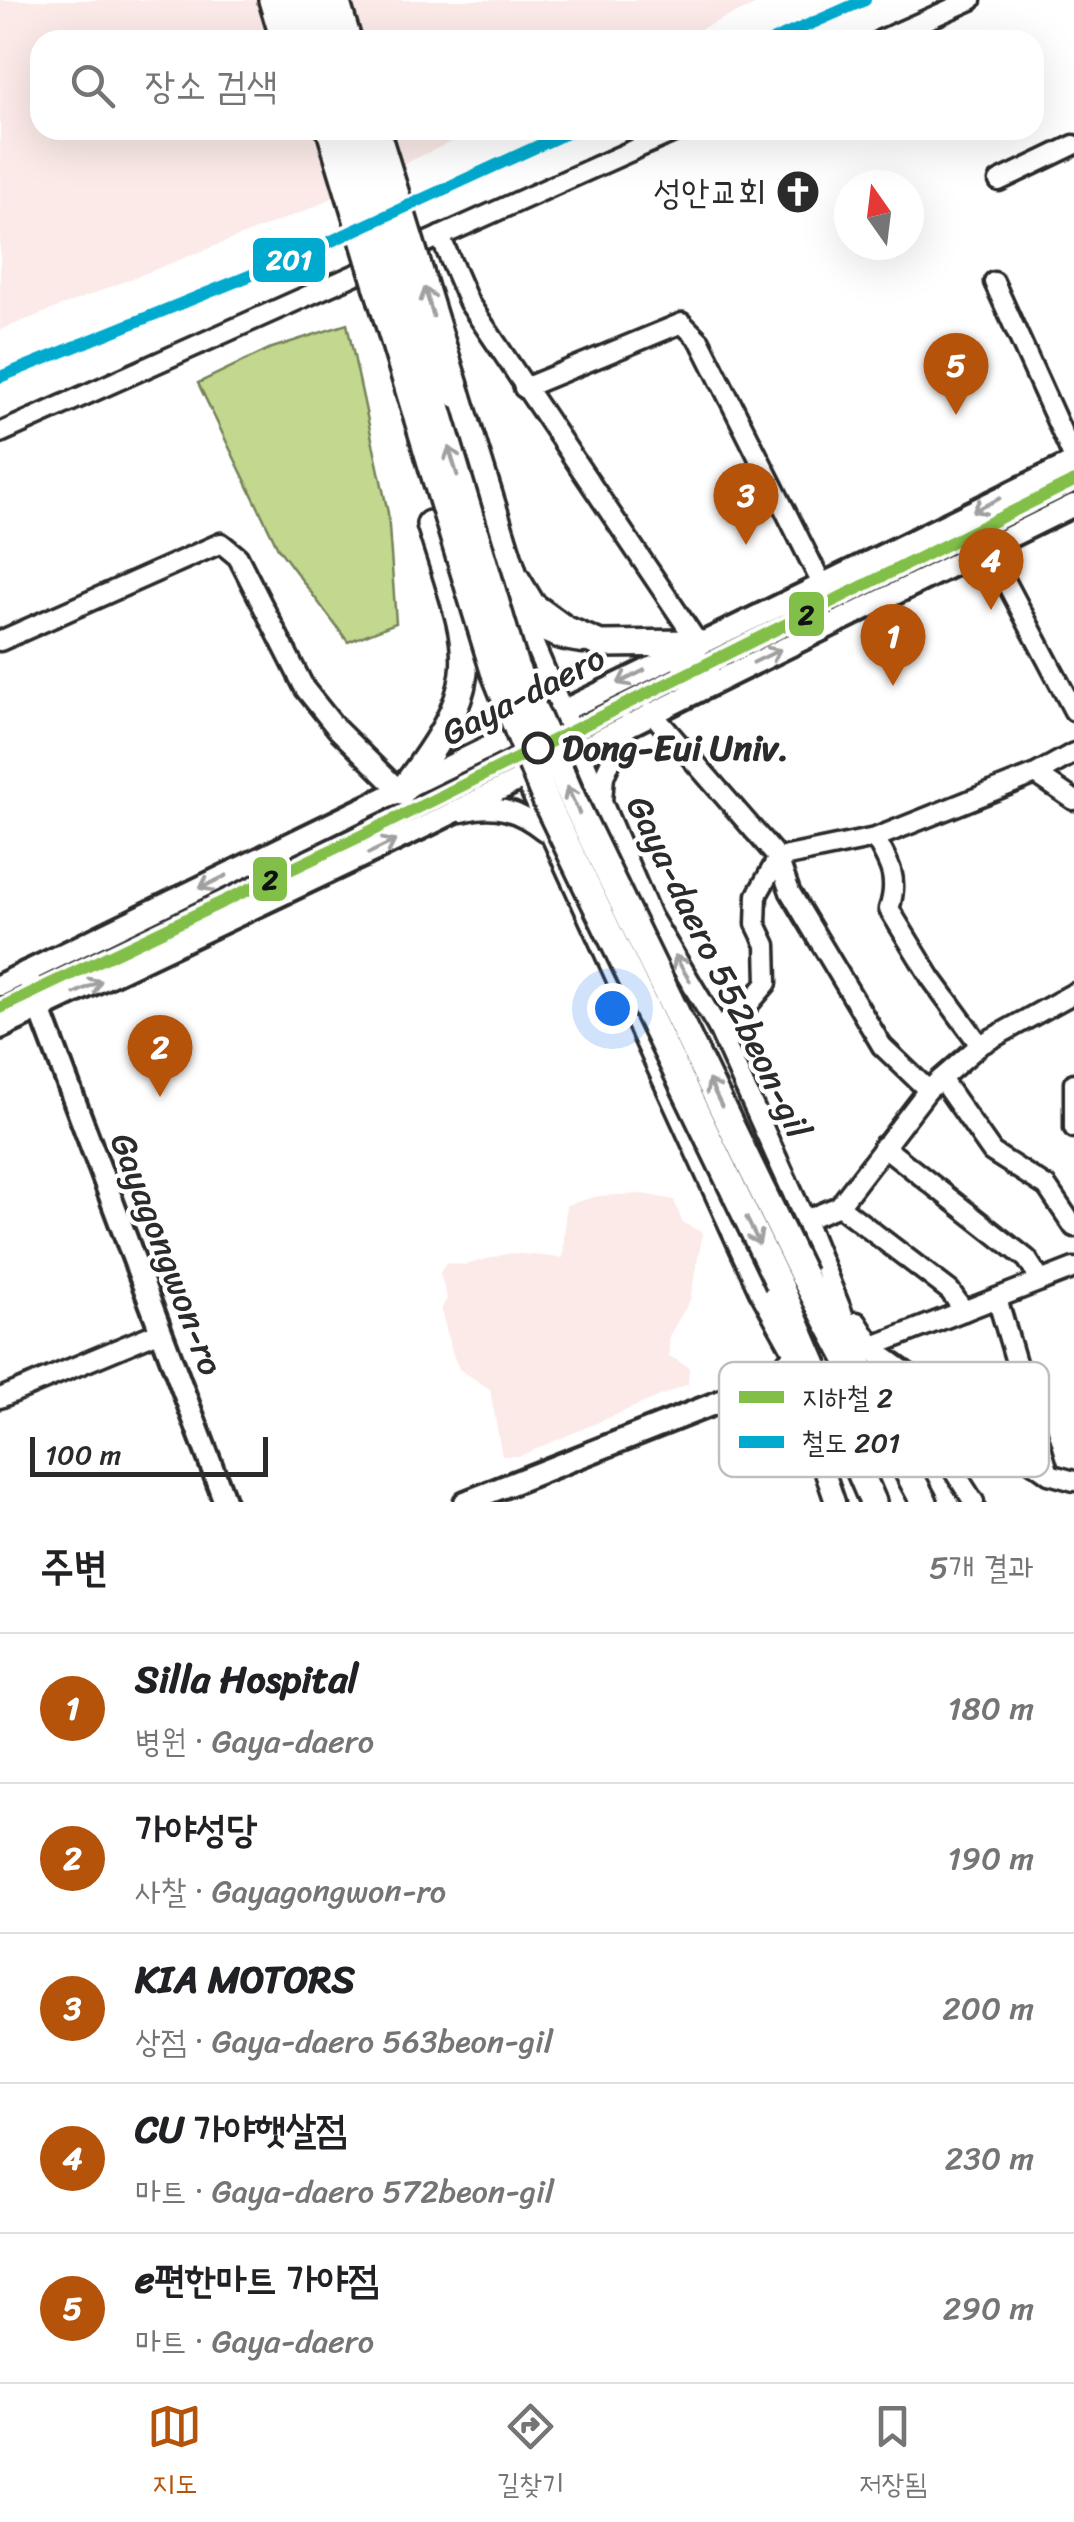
<!DOCTYPE html>
<html lang="ko">
<meta charset="utf-8">
<style>
body{margin:0;font-family:Sriracha,"Poor Story",sans-serif;background:#f6f6f6;color:#202124}
.compass{position:absolute;left:834px;top:170px;width:90px;height:90px;border-radius:50%;background:#fff;box-shadow:0 10px 40px #0002;rotate:346deg}
.scale{position:absolute;left:30px;bottom:25px;width:238px;box-sizing:border-box;padding-left:10px;border:5px solid #2b2b2b;border-top:0;font-size:28px;line-height:35px;white-space:nowrap;color:#2b2b2b;-webkit-text-stroke:8px #fff;paint-order:stroke}
.you{position:absolute;left:612px;top:1008px;width:35px;height:35px;margin:-25px;border:8px solid #fff;border-radius:50%;background:#1a73e8;box-shadow:0 0 0 15px #1a73e833}
.badge{display:grid;place-items:center;width:65px;height:65px;border-radius:50%;background:#b45309;color:#fff;font-size:32px;font-weight:700}
.pin{position:absolute;translate:-50% -82px;filter:drop-shadow(0 2px 5px #0008)}
.pin::after{content:'';position:absolute;top:52px;width:35px;height:30px;background:inherit;clip-path:polygon(0 0,100% 0,50% 100%)}
.list{margin:0;padding:0;list-style:none}
h2{display:flex;justify-content:space-between;align-items:center;height:130px;margin:0;padding:0 40px;font-size:42px}
h2 small{font-size:32px;font-weight:400;color:#757577}
.list li{display:grid;grid-template-columns:65px 1fr auto;gap:30px;align-items:center;box-sizing:border-box;height:150px;padding:0 40px;border-top:2px solid #e0e0e0}
.list b{display:block;font-size:38px;white-space:nowrap}
.list p{margin:0;font-size:32px;white-space:nowrap;color:#757577}
.list em{font-size:32px;font-style:normal;color:#757577}
.icon{flex:none;width:55px;height:55px;fill:none;stroke:currentColor;stroke-width:2;stroke-linecap:round;stroke-linejoin:round}
.map{position:relative;flex:none;width:1074px;height:1502px;overflow:hidden}
.search{position:absolute;background:#fff;box-shadow:0 10px 40px #0002;left:30px;right:30px;top:30px;height:110px;display:flex;align-items:center;gap:25px;box-sizing:border-box;padding:0 35px;border-radius:30px;color:#757577;font-size:38px}
.sheet{height:880px;background:#fff}
nav{display:flex;justify-content:space-around;align-items:center;box-sizing:border-box;height:140px;border-top:2px solid #e0e0e0;background:#fff;font-size:28px;color:#757577}
nav a{display:grid;justify-items:center;gap:5px}
nav .on{color:#b45309}
.map>svg:first-child{display:block}
.built{fill:#fbeae7}
.green{fill:#c1d88e;stroke:#76825c;stroke-width:2.5}
.lines{fill:none;stroke-linecap:round;stroke-linejoin:round}
.minor-casing{stroke:#2b2b2b;stroke-width:25}
.major-casing{stroke:#2b2b2b;stroke-width:28}
.highway-casing{stroke:#2b2b2b;stroke-width:32}
.minor{stroke:#fff;stroke-width:18}
.major{stroke:#fff;stroke-width:20}
.highway{stroke:#fff;stroke-width:25}
.highway-bridge-casing{stroke:#2b2b2b;stroke-width:32;stroke-linecap:butt}
.highway-bridge{stroke:#fff;stroke-width:25}
.rail-1-casing{stroke:#fff;stroke-width:20}
.rail-1{stroke:#00a9ce;stroke-width:12}
.metro-1-casing{stroke:#fff;stroke-width:20}
.metro-1{stroke:#81bf48;stroke-width:12}
.oneway{stroke:#a0a0a0}
.stop-dot{fill:#fff;stroke:#2b2b2b;stroke-width:5}
.labels{text-anchor:middle;dominant-baseline:central;stroke-width:9;stroke-linejoin:round;paint-order:stroke}
.poi-label{font-size:35px;fill:#2b2b2b;stroke:#fff;text-anchor:end}
.street-label{font-size:35px;fill:#2b2b2b;stroke:#fff}
.stop-label{font-size:35px;font-weight:bold;fill:#2b2b2b;stroke:#fff;text-anchor:start}
.key{fill:#fff;stroke:#bfbfbf;stroke-width:2.5}
.key-label{font-size:28px;fill:#2b2b2b}
.line-badge{stroke:#fff;stroke-width:4}
.badge-label{font-size:28px;text-anchor:middle;font-weight:bold;fill:#fff}
.pale-badge-label{font-size:28px;text-anchor:middle;font-weight:bold;fill:#111}
</style>
<div class="map">
<svg width="1074" height="1502" viewBox="0 0 1074 1502">
<rect width="100%" height="100%" fill="#fff"/>
<filter id="ink" filterUnits="userSpaceOnUse"><feTurbulence type="fractalNoise" baseFrequency=".01" numOctaves="2"/><feDisplacementMap in="SourceGraphic" scale="20" xChannelSelector="R" yChannelSelector="G"/><feConvolveMatrix kernelMatrix="1 2 1 2 8 2 1 2 1" color-interpolation-filters="sRGB"/></filter>
<g filter="url(#ink)">
<g class="built">
<path d="M 0,0 L 766,0 L 675,40 L 40,40 L 40,130 L 476,130 L 307,210 L 0,330 Z"/>
<path d="M 643,1194 L 674,1200 L 682,1222 L 703,1233 L 690,1300 L 669,1336 L 669,1356 L 689,1367 L 688,1384 L 519,1456 L 502,1456 L 490,1389 L 459,1369 L 453,1355 L 441,1310 L 447,1298 L 440,1273 L 446,1263 L 464,1265 L 510,1253 L 563,1258 L 566,1205 L 598,1196 Z"/>
</g>
<path class="green" d="M 347,324 L 388,513 L 396,623 L 348,642 L 278,548 L 198,383 L 269,349 Z"/>
<g class="lines">
<defs>
<g id="minor">
<path d="M 881,40 L 971,0"/>
<path d="M 999,181 L 1074,145"/>
<path d="M 440,236 L 469,303 L 698,643"/>
<path d="M 405,252 L 678,130"/>
<path d="M 994,282 L 1074,459"/>
<path d="M 524,388 L 682,323 L 700,341 L 822,584"/>
<path d="M 0,433 L 381,263"/>
<path d="M 988,548 L 1074,711"/>
<path d="M 497,580 C 518,618 539,639 583,643"/>
<path d="M 524,621 L 651,916 L 718,1028 L 805,1220 L 867,1374"/>
<path d="M 0,641 L 221,543 L 238,557 L 305,689 L 337,729 L 401,792"/>
<path d="M 651,712 L 778,858 L 790,892 L 882,1046 L 928,1090"/>
<path d="M 519,766 L 759,1291 L 811,1384"/>
<path d="M 1036,774 L 1074,800"/>
<path d="M 602,801 L 604,776 L 629,723"/>
<path d="M 462,812 C 495,803 518,810 544,831"/>
<path d="M 875,838 C 890,864 899,879 889,909 L 931,978 L 980,1045"/>
<path d="M 718,1028 L 743,1011 L 767,983 L 766,945 L 756,924 L 757,895 L 778,858 L 875,838 L 1036,774 L 1074,753"/>
<path d="M 941,1079 L 992,1152 L 1047,1187 L 1074,1227"/>
<path d="M 1074,1083 L 1074,1128"/>
<path d="M 883,1146 L 1027,1259 L 1041,1281"/>
<path d="M 839,1206 L 950,1291 L 964,1311"/>
<path d="M 805,1220 L 839,1206 L 928,1090 L 980,1045 L 1074,993"/>
<path d="M 997,1298 L 1049,1474"/>
<path d="M 857,1322 L 974,1502"/>
<path d="M 871,1347 L 1074,1268"/>
<path d="M 879,1353 L 1049,1474 L 1074,1481"/>
<path d="M 787,1361 L 835,1502"/>
<path d="M 0,1398 L 161,1331"/>
</g>
<g id="major">
<path d="M 698,647 L 683,662 L 684,677 L 712,677"/>
<path d="M 26,972 L 225,1502"/>
<path d="M 0,985 L 1074,462"/>
<path d="M 0,1028 L 428,825 L 1074,505"/>
<path d="M 465,1502 L 792,1373"/>
</g>
<g id="highway">
<path d="M 272,0 L 284,40"/>
<path d="M 291,0 L 303,40"/>
<path d="M 316,0 L 328,40"/>
<path d="M 336,0 L 348,40"/>
<path d="M 458,395 L 514,575 L 532,605 L 565,629 L 600,644 L 698,643"/>
<path d="M 401,792 C 491,676 471,655 430,524"/>
<path d="M 803,1275 L 924,1502"/>
<path d="M 779,1284 L 873,1502"/>
</g>
</defs>
<use href="#minor" class="minor-casing"/>
<use href="#major" class="major-casing"/>
<use href="#highway" class="highway-casing"/>
<use href="#minor" class="minor"/>
<use href="#major" class="major"/>
<use href="#highway" class="highway"/>
<defs>
<g id="highway-bridge">
<path d="M 330,130 L 494,671 L 549,808 L 779,1284"/>
<path d="M 354,130 L 515,666 L 573,800 L 803,1275"/>
<path d="M 376,130 L 458,395"/>
</g>
</defs>
<use href="#highway-bridge" class="highway-bridge-casing"/>
<use href="#highway-bridge" class="highway-bridge"/>
<defs>
<g id="rail-1">
<path d="M 774,40 L 865,0"/>
<path d="M 0,377 L 301,255 L 573,130"/>
</g>
</defs>
<use href="#rail-1" class="rail-1-casing"/>
<use href="#rail-1" class="rail-1"/>
<defs>
<path id="metro-1" d="M 0,1008 L 363,835 L 1074,481"/>
</defs>
<use href="#metro-1" class="metro-1-casing"/>
<use href="#metro-1" class="metro-1"/>
</g>
<defs><path id="oneway-shaft" d="M-6 0H5M1.5-3L5.5 0L1.5 3" fill="none" stroke-width="1.6" stroke-linecap="round" stroke-linejoin="round" transform="scale(2.5)"/></defs>
<g class="oneway">
<use href="#oneway-shaft" transform="translate(429 302) rotate(-107)"/>
<use href="#oneway-shaft" transform="translate(453 461) rotate(-107)"/>
<use href="#oneway-shaft" transform="translate(986 505) rotate(154)"/>
<use href="#oneway-shaft" transform="translate(767 656) rotate(-26)"/>
<use href="#oneway-shaft" transform="translate(631 677) rotate(153)"/>
<use href="#oneway-shaft" transform="translate(573 800) rotate(-115)"/>
<use href="#oneway-shaft" transform="translate(382 847) rotate(-26)"/>
<use href="#oneway-shaft" transform="translate(213 882) rotate(154)"/>
<use href="#oneway-shaft" transform="translate(682 968) rotate(-121)"/>
<use href="#oneway-shaft" transform="translate(88 987) rotate(-25)"/>
<use href="#oneway-shaft" transform="translate(715 1093) rotate(-116)"/>
<use href="#oneway-shaft" transform="translate(753 1231) rotate(64)"/>
</g>
</g>
<defs>
<symbol id="church-disc" viewBox="-11 -11 22 22"><circle r="9.5" fill="#2b2b2b" stroke="#fff"/><path d="M-1.2-6h2.4v3.5h3.3v2.4h-3.3V6h-2.4V-.1h-3.3v-2.4h3.3Z" fill="#fff"/></symbol>
</defs>
<g fill-rule="evenodd">
<use href="#church-disc" x="773" y="167" width="50" height="50"/>
</g>
<circle class="stop-dot" cx="538" cy="748" r="14"/>
<g class="labels">
<g class="poi-label">
<text x="766" y="192">성안교회</text>
</g>
<g class="street-label">
<text transform="translate(523 695) rotate(-27)">Gaya-daero</text>
<text transform="translate(719 967) rotate(64)">Gaya-daero 552beon-gil</text>
<text transform="translate(167 1254) rotate(69)">Gayagongwon-ro</text>
</g>
<g class="stop-label">
<text x="562" y="748">Dong-Eui Univ.</text>
</g>
</g>
<rect x="719" y="1362" width="330" height="115" rx="15" class="key"/>
<rect x="739" y="1391" width="45" height="12" fill="#81bf48"/>
<rect x="739" y="1436" width="45" height="12" fill="#00a9ce"/>
<g class="key-label">
<text x="802" y="1407">지하철 2</text>
<text x="802" y="1452">철도 201</text>
</g>
<g class="line-badge">
<rect x="251" y="236" width="76" height="48" rx="10" fill="#00a9ce"/>
<rect x="787" y="590" width="39" height="48" rx="10" fill="#81bf48"/>
<rect x="251" y="855" width="38" height="48" rx="10" fill="#81bf48"/>
</g>
<g class="badge-label">
<text x="289" y="269">201</text>
</g>
<g class="pale-badge-label">
<text x="806" y="624">2</text>
<text x="270" y="889">2</text>
</g>
</svg>
<svg class="compass" viewBox="-18 -18 36 36"><path d="M0-13l5 13h-10z" fill="#e53935"/><path d="M0 13l5-13h-10z" fill="#757577"/></svg>
<div class="scale">100 m</div>
<div class="you"></div>
<div class="pin badge" style="left:893px;top:686px">1</div>
<div class="pin badge" style="left:160px;top:1097px">2</div>
<div class="pin badge" style="left:746px;top:545px">3</div>
<div class="pin badge" style="left:991px;top:610px">4</div>
<div class="pin badge" style="left:956px;top:415px">5</div>
<div class="search"><svg class="icon" aria-label="search" viewBox="0 0 24 24"><circle cx="10" cy="10" r="6"/><path d="M15 15l6 6"/></svg>장소 검색</div>
</div>
<section class="sheet">
<h2>주변<small>5개 결과</small></h2>
<ul class="list">
<li><span class="badge">1</span><div><b>Silla Hospital</b><p>병원 · Gaya-daero</p></div><em>180 m</em></li>
<li><span class="badge">2</span><div><b>가야성당</b><p>사찰 · Gayagongwon-ro</p></div><em>190 m</em></li>
<li><span class="badge">3</span><div><b>KIA MOTORS</b><p>상점 · Gaya-daero 563beon-gil</p></div><em>200 m</em></li>
<li><span class="badge">4</span><div><b>CU 가야햇살점</b><p>마트 · Gaya-daero 572beon-gil</p></div><em>230 m</em></li>
<li><span class="badge">5</span><div><b>e편한마트 가야점</b><p>마트 · Gaya-daero</p></div><em>290 m</em></li>
</ul>
</section>
<nav>
<a class="on"><svg class="icon" aria-label="map" viewBox="0 0 24 24"><path d="M3 6l6-2 6 2 6-2v14l-6 2-6-2-6 2zM9 4v14M15 6v14"/></svg>지도</a>
<a><svg class="icon" aria-label="directions" viewBox="0 0 24 24"><path d="M12 3l9 9-9 9-9-9zM9 14v-3h6M13 9l2 2-2 2"/></svg>길찾기</a>
<a><svg class="icon" aria-label="saved" viewBox="0 0 24 24"><path d="M7 4h10v16l-5-4-5 4z"/></svg>저장됨</a>
</nav>
